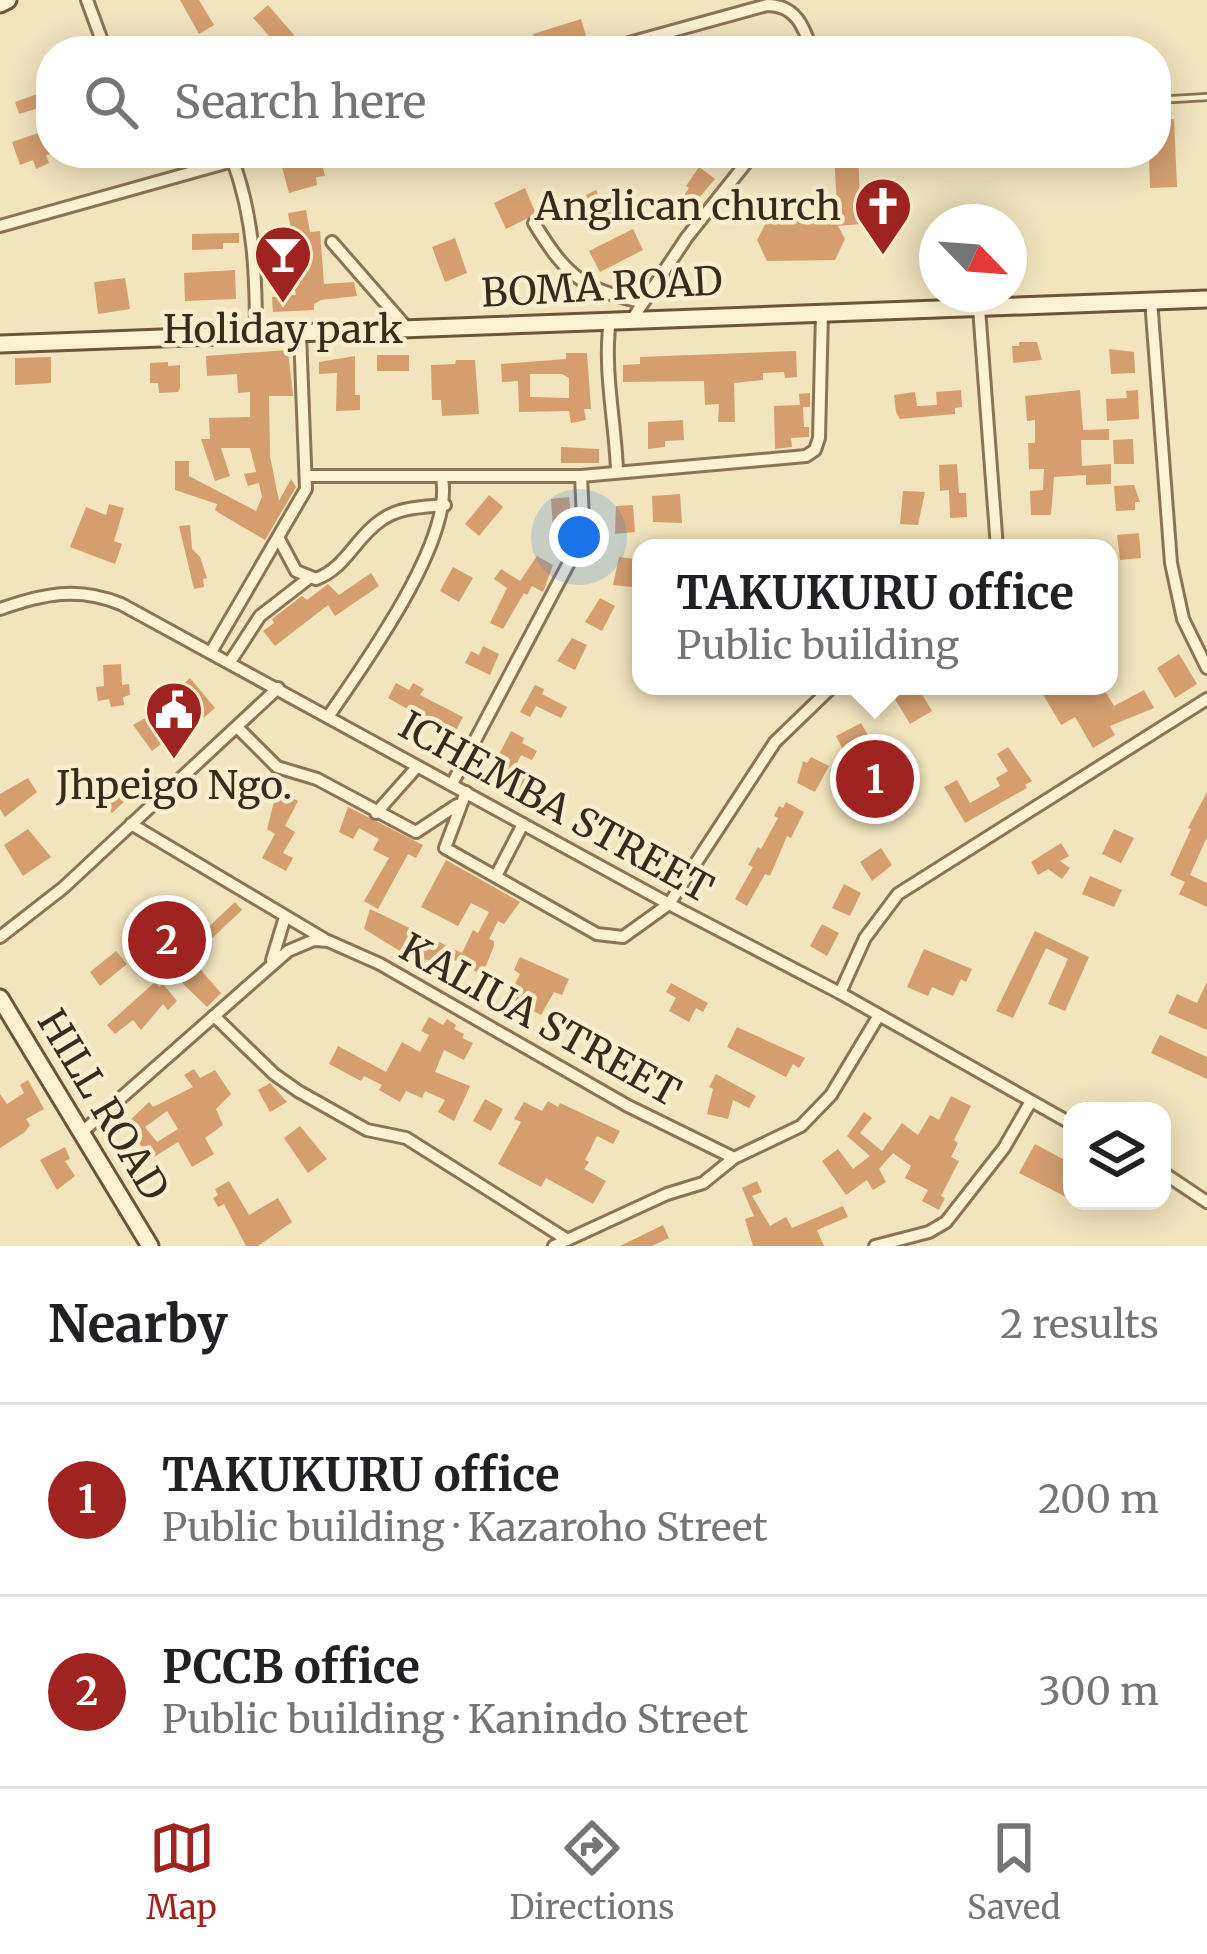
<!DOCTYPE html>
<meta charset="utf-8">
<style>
body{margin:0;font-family:Merriweather,serif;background:#f6f6f6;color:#202124}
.controls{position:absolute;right:36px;bottom:36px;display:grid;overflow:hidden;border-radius:24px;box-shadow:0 6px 30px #0003}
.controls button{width:108px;height:108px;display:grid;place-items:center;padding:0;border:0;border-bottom:3px solid #e0e0e0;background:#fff;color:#202124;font:60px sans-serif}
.compass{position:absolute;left:919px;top:204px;width:108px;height:108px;border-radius:50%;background:#fff;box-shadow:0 6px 30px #0003;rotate:115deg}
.you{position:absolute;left:579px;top:537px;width:42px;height:42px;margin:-30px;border:9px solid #fff;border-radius:50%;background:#1a73e8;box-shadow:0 0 0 18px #1a73e833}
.badge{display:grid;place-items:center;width:78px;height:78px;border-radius:50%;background:#9f241f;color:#fff;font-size:39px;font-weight:700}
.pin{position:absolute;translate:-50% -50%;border:6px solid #fff;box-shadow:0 3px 12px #0006}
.popup{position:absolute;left:632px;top:539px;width:486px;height:156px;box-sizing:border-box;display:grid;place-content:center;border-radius:24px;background:#fff;filter:drop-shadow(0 3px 9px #0005);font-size:39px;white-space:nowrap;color:#757577}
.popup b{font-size:45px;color:#202124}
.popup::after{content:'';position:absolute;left:50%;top:100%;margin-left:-24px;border:24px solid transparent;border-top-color:#fff}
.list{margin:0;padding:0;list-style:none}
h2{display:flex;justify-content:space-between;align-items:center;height:156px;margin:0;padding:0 48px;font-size:51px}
h2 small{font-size:39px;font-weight:400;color:#757577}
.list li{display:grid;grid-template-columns:78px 1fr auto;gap:36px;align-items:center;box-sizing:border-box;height:192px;padding:0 48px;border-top:3px solid #e0e0e0}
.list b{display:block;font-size:45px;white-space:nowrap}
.list p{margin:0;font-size:39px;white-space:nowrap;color:#757577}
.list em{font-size:39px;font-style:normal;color:#757577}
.icon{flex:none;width:66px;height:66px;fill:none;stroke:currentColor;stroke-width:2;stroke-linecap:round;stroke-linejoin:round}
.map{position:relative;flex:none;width:1207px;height:1246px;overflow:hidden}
.search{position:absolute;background:#fff;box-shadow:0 6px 30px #0003;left:36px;right:36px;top:36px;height:132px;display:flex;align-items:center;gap:30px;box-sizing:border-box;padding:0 42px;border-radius:48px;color:#757577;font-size:45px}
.sheet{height:540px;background:#fff}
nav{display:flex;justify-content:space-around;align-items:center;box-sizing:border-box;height:168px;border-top:3px solid #e0e0e0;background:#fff;font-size:33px;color:#757577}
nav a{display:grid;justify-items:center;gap:6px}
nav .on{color:#9f241f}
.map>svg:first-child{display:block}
.building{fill:#d49e6f;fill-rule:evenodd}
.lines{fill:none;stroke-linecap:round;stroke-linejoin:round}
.lane-casing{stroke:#8b7454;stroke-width:10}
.street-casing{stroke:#8b7454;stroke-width:16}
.secondary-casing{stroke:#6d5538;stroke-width:21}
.lane{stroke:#fcf1d0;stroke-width:4.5}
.street{stroke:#fcf1d0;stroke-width:10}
.secondary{stroke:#fcf1d0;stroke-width:15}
.labels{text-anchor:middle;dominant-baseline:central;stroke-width:9;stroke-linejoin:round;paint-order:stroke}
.poi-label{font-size:39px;fill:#392b1b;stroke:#f8eecd}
.street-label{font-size:39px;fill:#392b1b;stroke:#f8eecd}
</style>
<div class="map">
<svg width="1207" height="1246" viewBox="0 0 1207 1246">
<rect width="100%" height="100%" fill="#f2e4bd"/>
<g class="building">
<path d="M 180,0 L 199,0 L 214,25 L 199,34 Z"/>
<path d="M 268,5 L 294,35 L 280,48 L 253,18 Z"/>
<path d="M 581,19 L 587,39 L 538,51 L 533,34 Z"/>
<path d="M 51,89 L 51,154 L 46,155 L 49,163 L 36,169 L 33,160 L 20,165 L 12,142 L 47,130 L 39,108 L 19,114 L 15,102 Z"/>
<path d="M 1174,119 L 1177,187 L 1150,188 L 1149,153 L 1156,153 L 1156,120 Z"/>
<path d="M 834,153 L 858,153 L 861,224 L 838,226 Z"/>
<path d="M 306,160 L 321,160 L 325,176 L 316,177 L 317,185 L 289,193 L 282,167 Z"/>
<path d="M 699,167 L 715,179 L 693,205 L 682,198 L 689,188 L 686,186 Z"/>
<path d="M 525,188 L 536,214 L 506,229 L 494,203 Z"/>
<path d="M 596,190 L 601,202 L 626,192 L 631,204 L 597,220 L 586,195 Z"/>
<path d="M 306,210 L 310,232 L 320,231 L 324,284 L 354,282 L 357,296 L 321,300 L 314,304 L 314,310 L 273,312 L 272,297 L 296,295 L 288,254 L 283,254 L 280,238 L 292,236 L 288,213 Z"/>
<path d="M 835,220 L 845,239 L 835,260 L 767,261 L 757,240 L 767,221 Z"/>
<path d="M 633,229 L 643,250 L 600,272 L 589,251 Z"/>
<path d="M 239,233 L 239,243 L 223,243 L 223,249 L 192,250 L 192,234 Z"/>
<path d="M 455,238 L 467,273 L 445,282 L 432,247 Z"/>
<path d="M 235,270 L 236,299 L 185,301 L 184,273 Z"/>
<path d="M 125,278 L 130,309 L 98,314 L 94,282 Z"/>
<path d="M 1019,342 L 1037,342 L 1042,360 L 1013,363 L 1012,346 L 1019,346 Z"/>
<path d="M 1109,349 L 1134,352 L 1135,373 L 1111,374 Z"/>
<path d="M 288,350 L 293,396 L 269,396 L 270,456 L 279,501 L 291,479 L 296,487 L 265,540 L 219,513 L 215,510 L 217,504 L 175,490 L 175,461 L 189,461 L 189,476 L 256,511 L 262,497 L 259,483 L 248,486 L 244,474 L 256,472 L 250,448 L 221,448 L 230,476 L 215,481 L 201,439 L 210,439 L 209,418 L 250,417 L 250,392 L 238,393 L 237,374 L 207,376 L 206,356 Z"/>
<path d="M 796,351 L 797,377 L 785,378 L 784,372 L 763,373 L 763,380 L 734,383 L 735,422 L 718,422 L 719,404 L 705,405 L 704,381 L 623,382 L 623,365 L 640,364 L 640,357 Z"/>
<path d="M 566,353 L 587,353 L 591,409 L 584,409 L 586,420 L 571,423 L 569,411 L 519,412 L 518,381 L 502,382 L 501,364 L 566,359 ZM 530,374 L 562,374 L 569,378 L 569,398 L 530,397 Z"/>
<rect x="377" y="355" width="32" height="16"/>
<path d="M 355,356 L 355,395 L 360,395 L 360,410 L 336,411 L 337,373 L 319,374 L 319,362 Z"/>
<path d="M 51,357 L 51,383 L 15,385 L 15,358 Z"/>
<path d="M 456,360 L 475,360 L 479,414 L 442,416 L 441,400 L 432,400 L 431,365 L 455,364 Z"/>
<path d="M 168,362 L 168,366 L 180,365 L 180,388 L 178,392 L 159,393 L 158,383 L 150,383 L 150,363 Z"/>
<path d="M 961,390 L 962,407 L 955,408 L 955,414 L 900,419 L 896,412 L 894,395 L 915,392 L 917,406 L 937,405 L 936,392 Z"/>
<path d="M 1080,390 L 1083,430 L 1109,429 L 1109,440 L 1081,440 L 1082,466 L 1111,464 L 1111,484 L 1086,485 L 1086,475 L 1054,477 L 1051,515 L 1031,515 L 1030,491 L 1043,490 L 1044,469 L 1029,469 L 1028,443 L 1035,443 L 1035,420 L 1027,421 L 1025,396 Z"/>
<path d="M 1138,390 L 1139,419 L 1107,421 L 1106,399 L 1127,398 L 1126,391 Z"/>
<path d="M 810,393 L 810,407 L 803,407 L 804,427 L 809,427 L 809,437 L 791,438 L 792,447 L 775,449 L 774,406 L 800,405 L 799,394 Z"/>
<path d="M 683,420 L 684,440 L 665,441 L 665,447 L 648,449 L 648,422 Z"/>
<path d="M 1133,439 L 1134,464 L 1114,464 L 1113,440 Z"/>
<path d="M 561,447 L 599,449 L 599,463 L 561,463 Z"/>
<path d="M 957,464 L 959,493 L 966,493 L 967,517 L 950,518 L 949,490 L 940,491 L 939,465 Z"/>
<path d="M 1134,485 L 1140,502 L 1135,502 L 1135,510 L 1116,511 L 1114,486 Z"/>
<path d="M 903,491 L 925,492 L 918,525 L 900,524 Z"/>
<path d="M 680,494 L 682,523 L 653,522 L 652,496 Z"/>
<path d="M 489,495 L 503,507 L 479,536 L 465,524 Z"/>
<path d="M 569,497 L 572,523 L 566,541 L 554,542 L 551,499 Z"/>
<path d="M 109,504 L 124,508 L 114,541 L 122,544 L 115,564 L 70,547 L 86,507 L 106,515 Z"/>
<path d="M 633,505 L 635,532 L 615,534 L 616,506 Z"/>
<path d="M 190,525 L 192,549 L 200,557 L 207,578 L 203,579 L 204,587 L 194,589 L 179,526 Z"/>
<path d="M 1139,533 L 1141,558 L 1120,560 L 1117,535 Z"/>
<path d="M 537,556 L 553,565 L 543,592 L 532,586 L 527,595 L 524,593 L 503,629 L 490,623 L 507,588 L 494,579 L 501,569 L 520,581 Z"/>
<path d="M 619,557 L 635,559 L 633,587 L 613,585 Z"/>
<path d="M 453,567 L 473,578 L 459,602 L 440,591 Z"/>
<path d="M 371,573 L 379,586 L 335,616 L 328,605 L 275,646 L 263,631 L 274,623 L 272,619 L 302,596 L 307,600 L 328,584 L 339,595 Z"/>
<path d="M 600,598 L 615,606 L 602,631 L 585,622 Z"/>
<path d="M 572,638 L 587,645 L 575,670 L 557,661 Z"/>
<path d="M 483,646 L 499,654 L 490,675 L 465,663 L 471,651 L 479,655 Z"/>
<path d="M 1179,654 L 1197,684 L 1175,698 L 1157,668 Z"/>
<path d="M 121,664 L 122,685 L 129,684 L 130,695 L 123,697 L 124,705 L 111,707 L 109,699 L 98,701 L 96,687 L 104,686 L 103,665 Z"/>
<path d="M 190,678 L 215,708 L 202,719 L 177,690 Z"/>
<path d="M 396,683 L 409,690 L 413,683 L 424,689 L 420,695 L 463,717 L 454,735 L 388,698 Z"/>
<path d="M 535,685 L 544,689 L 542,694 L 567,707 L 561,718 L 536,706 L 530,717 L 520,712 Z"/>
<path d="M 911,686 L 917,686 L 932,711 L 910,724 L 895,699 Z"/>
<path d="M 1038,686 L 1097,686 L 1101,694 L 1105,691 L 1114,706 L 1144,690 L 1154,708 L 1110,726 L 1115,735 L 1093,748 L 1075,717 L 1061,725 Z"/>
<path d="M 166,706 L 182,728 L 152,751 L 133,725 Z"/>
<path d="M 861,723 L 869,737 L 843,750 L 836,736 Z"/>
<path d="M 511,731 L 524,738 L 522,743 L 537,751 L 532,760 L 521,755 L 513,772 L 532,782 L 526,794 L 488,776 Z"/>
<path d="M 1008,747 L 1032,781 L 1025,785 L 1027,788 L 965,823 L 944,787 L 957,780 L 970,803 L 1000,786 L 996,778 L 1008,771 L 997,754 Z"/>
<path d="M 811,757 L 829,766 L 815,792 L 797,783 L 803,761 L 807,763 Z"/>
<path d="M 28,778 L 37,792 L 5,817 L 0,809 L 0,794 Z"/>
<path d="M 88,783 L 107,794 L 119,784 L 130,796 L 112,813 Z"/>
<path d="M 277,790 L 298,801 L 285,826 L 295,832 L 283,853 L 293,858 L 286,871 L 262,858 L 275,834 L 267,829 Z"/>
<path d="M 1207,792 L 1207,837 L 1190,875 L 1207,883 L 1207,907 L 1179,894 L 1185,882 L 1170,875 L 1191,829 L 1188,828 Z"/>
<path d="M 786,802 L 804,812 L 791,838 L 787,836 L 770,876 L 765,874 L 747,906 L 735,899 L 753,867 L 748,865 L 758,847 L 761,849 L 778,818 L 774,816 L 779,806 L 783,808 Z"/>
<path d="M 348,807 L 423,845 L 416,858 L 408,854 L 378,909 L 364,901 L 389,858 L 373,850 L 379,839 L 359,828 L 353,839 L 339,832 Z"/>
<path d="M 28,829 L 51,857 L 23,876 L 4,845 Z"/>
<path d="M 1114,829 L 1134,838 L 1121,863 L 1102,854 Z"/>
<path d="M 1061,843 L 1069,856 L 1060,861 L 1070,868 L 1062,879 L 1048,869 L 1038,875 L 1031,862 Z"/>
<path d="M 881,848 L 892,865 L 872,881 L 860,862 Z"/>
<path d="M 446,860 L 520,902 L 504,924 L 498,921 L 489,939 L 494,941 L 494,946 L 482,975 L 445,955 L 439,967 L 426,959 L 423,965 L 364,929 L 370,909 L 462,953 L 473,930 L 478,933 L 489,912 L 471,903 L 458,926 L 421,907 Z"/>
<path d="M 1090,876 L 1122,890 L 1114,907 L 1082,894 Z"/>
<path d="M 844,884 L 861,893 L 850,916 L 832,908 Z"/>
<path d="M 235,902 L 242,910 L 210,940 L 203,932 Z"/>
<path d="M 177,918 L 190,933 L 180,941 L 187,950 L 185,952 L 221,993 L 207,1007 L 174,975 L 179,971 L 165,954 L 158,961 L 145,946 Z"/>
<path d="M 822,924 L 839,933 L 827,956 L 810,946 Z"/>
<path d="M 1035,931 L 1089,957 L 1065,1011 L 1048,1004 L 1068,959 L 1046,948 L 1013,1018 L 996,1011 Z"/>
<path d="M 924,949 L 972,969 L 966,982 L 961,979 L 953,996 L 932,987 L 928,996 L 907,987 Z"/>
<path d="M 116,951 L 127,964 L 100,986 L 90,972 Z"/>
<path d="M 520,957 L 569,979 L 562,995 L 554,992 L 541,1015 L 508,998 L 520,974 L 514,970 Z"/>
<path d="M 155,982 L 159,987 L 163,984 L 177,1001 L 168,1010 L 163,1004 L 141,1030 L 133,1020 L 115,1034 L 107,1025 Z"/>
<path d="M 1207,982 L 1207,1030 L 1168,1013 L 1177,994 L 1197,1003 Z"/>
<path d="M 671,983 L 708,1003 L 703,1012 L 696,1008 L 689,1022 L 669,1011 L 676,998 L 666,992 Z"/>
<path d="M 429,1017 L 443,1025 L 447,1019 L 456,1025 L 454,1029 L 464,1034 L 462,1038 L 473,1043 L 464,1060 L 444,1050 L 435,1072 L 470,1086 L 454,1121 L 438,1112 L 445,1100 L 425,1091 L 422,1098 L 406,1091 L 400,1102 L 379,1090 L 382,1085 L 364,1076 L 361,1081 L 329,1064 L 338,1046 L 386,1072 L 402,1042 L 420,1052 L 429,1035 L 421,1031 Z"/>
<path d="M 737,1027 L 805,1058 L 799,1068 L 793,1064 L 786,1077 L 727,1047 Z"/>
<path d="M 1160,1035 L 1207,1057 L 1207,1079 L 1151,1053 Z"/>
<path d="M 194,1069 L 200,1078 L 215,1070 L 231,1094 L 216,1109 L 223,1125 L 205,1138 L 214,1154 L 192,1167 L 178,1142 L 146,1162 L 140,1152 L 144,1150 L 125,1125 L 149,1102 L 153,1107 L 193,1087 L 184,1075 ZM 167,1111 L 178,1129 L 157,1142 L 145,1127 Z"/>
<path d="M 716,1074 L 756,1096 L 749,1108 L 733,1100 L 728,1119 L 707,1114 L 713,1089 L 709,1087 Z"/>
<path d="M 28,1080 L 44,1109 L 26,1119 L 30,1125 L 25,1132 L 0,1148 L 0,1094 L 7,1104 L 24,1093 L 20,1085 Z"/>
<path d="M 270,1083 L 287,1102 L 270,1112 L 258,1090 Z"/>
<path d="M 951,1096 L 971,1106 L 954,1140 L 958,1143 L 951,1157 L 959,1161 L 941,1196 L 945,1198 L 939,1210 L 922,1201 L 928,1190 L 905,1178 L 911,1166 L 893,1153 L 879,1169 L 886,1182 L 873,1190 L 867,1180 L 846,1195 L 822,1161 L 838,1149 L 853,1169 L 870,1156 L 847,1136 L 864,1112 L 872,1118 L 860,1133 L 882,1151 L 902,1123 L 918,1135 L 930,1115 L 939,1120 Z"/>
<path d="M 485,1099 L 503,1109 L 491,1131 L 473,1121 Z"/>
<path d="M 548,1101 L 558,1107 L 560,1103 L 620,1131 L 613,1144 L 597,1136 L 585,1160 L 589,1162 L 584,1169 L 606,1181 L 593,1204 L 546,1178 L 541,1187 L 498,1164 L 521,1122 L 514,1119 L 524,1102 L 542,1111 Z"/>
<path d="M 300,1126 L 327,1159 L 308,1173 L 284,1138 Z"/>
<path d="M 1035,1144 L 1072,1164 L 1072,1200 L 1019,1173 Z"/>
<path d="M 65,1147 L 70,1159 L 65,1161 L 75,1176 L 57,1190 L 40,1160 Z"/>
<path d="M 229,1181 L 249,1215 L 278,1198 L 292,1222 L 258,1246 L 246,1246 L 224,1204 L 218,1207 L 213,1198 L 218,1195 L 215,1189 Z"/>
<path d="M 757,1181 L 762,1192 L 752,1196 L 770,1226 L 786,1217 L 792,1228 L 843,1206 L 848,1217 L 817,1230 L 824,1246 L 753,1246 L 745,1219 L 754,1216 L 742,1188 Z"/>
<path d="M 663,1225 L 669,1238 L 652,1246 L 620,1246 Z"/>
</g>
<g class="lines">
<defs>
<path id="lane" d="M 1156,100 L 1207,97"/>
<g id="street">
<path d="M 87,0 L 105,49"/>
<path d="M 600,51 L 767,5 C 796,5 804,27 812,51"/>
<path d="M 233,161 C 254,218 256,275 256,336"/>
<path d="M 534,223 C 566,275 581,289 642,302"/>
<path d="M 0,226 L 261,153"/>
<path d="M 332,242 L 408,329"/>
<path d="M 1151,300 L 1171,563 L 1183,619 L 1207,668"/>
<path d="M 979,308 L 997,548"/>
<path d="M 633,318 L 687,237 L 754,153"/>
<path d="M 610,319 C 603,370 615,419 617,470"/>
<path d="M 308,476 L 581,476 L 806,456 L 815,450 L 819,438 L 822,312"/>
<path d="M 279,539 L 296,571 L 316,579 C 346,568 355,538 380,521 C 398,507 422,507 445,505"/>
<path d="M 0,609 C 43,594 78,586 121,604 L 669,904 L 840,993 L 1072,1124"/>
<path d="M 211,652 L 306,489 L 300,334"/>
<path d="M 230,662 L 260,616 L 309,578"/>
<path d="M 328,717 C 364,664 454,541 442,478"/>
<path d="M 237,727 L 277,767 L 317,779 L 416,832 L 457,805"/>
<path d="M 452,784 L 572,557 L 583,519 L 581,476"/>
<path d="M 466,792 L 445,848 L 597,934 L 623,937 L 669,904 L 775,742 L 833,686"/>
<path d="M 376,813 L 417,767"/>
<path d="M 131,824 L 324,939"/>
<path d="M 496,876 L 523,824"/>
<path d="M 0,937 L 63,888 L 278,688"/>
<path d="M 272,960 L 285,917"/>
<path d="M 840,993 L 865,938 L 898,894 L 1207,699"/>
<path d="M 214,1016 L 274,1074 L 298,1091 L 367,1130 L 406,1138 L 566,1239"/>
<path d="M 81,1133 L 288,951 L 314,940 L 328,941 L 380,964 L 628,1106 L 734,1158"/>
<path d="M 1162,1172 L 1207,1202"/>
<path d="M 554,1246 L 667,1194 L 703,1183 L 734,1158 L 801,1126 L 831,1095 L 878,1017"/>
<path d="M 875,1246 L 929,1232 L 946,1222 L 1004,1148 L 1030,1103"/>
</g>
<g id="secondary">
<path d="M 0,4 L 8,0"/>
<path d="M 0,344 L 1207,299"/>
<path d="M 0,998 L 150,1246"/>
</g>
</defs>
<use href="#lane" class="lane-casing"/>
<use href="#street" class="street-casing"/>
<use href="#secondary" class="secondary-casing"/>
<use href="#lane" class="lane"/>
<use href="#street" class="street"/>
<use href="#secondary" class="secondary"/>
</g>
<defs>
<symbol id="church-pin" viewBox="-11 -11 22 30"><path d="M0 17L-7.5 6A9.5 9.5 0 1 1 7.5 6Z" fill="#9f241f" stroke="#f8eecd"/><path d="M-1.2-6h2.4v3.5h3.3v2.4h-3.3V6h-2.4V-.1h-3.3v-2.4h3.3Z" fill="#fff"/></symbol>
<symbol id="bar-pin" viewBox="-11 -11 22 30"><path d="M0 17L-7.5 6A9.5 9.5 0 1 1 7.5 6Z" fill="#9f241f" stroke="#f8eecd"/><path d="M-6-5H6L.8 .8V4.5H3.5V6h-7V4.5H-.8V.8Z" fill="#fff"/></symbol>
<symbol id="civic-pin" viewBox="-11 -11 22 30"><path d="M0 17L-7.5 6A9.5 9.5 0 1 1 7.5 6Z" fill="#9f241f" stroke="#f8eecd"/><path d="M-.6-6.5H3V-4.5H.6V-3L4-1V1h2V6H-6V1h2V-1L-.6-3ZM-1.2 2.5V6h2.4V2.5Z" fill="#fff"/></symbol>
</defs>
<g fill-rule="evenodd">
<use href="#church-pin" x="850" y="173" width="66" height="90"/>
<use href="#bar-pin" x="250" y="221" width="66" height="90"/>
<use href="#civic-pin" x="141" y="677" width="66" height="90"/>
</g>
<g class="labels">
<g class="poi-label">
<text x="841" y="206" text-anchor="end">Anglican church</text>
<text x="283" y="329">Holiday park</text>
<text x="174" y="785">Jhpeigo Ngo.</text>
</g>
<g class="street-label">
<text transform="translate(602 287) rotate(-3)">BOMA ROAD</text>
<text transform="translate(556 807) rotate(29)">ICHEMBA STREET</text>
<text transform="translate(540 1020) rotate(29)">KALIUA STREET</text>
<text transform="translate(103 1105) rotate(59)">HILL ROAD</text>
</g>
</g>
</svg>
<div class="controls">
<button><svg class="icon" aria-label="layers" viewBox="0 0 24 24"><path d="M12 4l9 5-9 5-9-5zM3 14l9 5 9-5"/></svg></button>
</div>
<svg class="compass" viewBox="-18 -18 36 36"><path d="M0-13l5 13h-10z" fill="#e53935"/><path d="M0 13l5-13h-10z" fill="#757577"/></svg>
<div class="you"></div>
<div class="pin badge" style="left:875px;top:779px">1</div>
<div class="popup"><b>TAKUKURU office</b>Public building</div>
<div class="pin badge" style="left:167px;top:940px">2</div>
<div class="search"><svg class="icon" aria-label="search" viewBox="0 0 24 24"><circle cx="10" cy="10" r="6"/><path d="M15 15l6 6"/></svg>Search here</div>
</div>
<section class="sheet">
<h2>Nearby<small>2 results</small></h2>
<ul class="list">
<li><span class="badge">1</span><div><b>TAKUKURU office</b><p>Public building · Kazaroho Street</p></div><em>200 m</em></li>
<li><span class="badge">2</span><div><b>PCCB office</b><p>Public building · Kanindo Street</p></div><em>300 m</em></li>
</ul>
</section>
<nav>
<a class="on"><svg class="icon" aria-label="map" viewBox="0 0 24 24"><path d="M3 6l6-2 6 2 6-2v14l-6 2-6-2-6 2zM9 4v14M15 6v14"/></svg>Map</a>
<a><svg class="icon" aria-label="directions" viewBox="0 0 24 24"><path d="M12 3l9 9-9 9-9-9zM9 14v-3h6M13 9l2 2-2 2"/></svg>Directions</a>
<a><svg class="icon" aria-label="saved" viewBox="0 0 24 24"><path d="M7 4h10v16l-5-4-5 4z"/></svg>Saved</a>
</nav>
